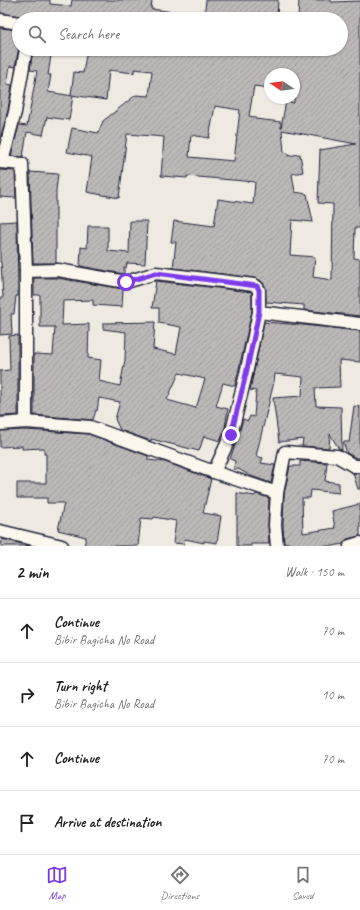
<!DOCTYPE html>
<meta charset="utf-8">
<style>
body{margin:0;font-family:Caveat,sans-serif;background:#f6f6f6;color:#222}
.compass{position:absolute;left:264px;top:68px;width:36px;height:36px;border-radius:50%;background:#fff;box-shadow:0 1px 3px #0004;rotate:283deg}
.stop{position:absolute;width:12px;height:12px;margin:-9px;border:3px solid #7c3aed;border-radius:50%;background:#fff}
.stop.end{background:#7c3aed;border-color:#fff;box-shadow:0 1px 4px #0008}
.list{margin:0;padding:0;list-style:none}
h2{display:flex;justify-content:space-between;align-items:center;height:52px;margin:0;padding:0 16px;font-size:17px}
h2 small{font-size:13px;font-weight:400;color:#767676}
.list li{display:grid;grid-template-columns:26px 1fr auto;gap:12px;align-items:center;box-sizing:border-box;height:64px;padding:0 16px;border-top:1px solid #e0e0e0}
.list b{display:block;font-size:15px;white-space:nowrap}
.list p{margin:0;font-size:13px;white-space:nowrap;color:#767676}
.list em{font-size:13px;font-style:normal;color:#767676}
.icon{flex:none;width:22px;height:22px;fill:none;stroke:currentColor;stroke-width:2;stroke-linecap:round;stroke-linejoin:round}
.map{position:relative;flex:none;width:360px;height:546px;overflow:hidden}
.search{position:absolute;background:#fff;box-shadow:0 1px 3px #0004;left:12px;right:12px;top:12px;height:44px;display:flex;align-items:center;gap:10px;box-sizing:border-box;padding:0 14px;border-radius:22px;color:#767676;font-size:15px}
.sheet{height:308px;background:#fff}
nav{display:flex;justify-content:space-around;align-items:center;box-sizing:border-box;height:56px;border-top:1px solid #e0e0e0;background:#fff;font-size:11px;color:#767676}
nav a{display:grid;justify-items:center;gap:2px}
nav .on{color:#7c3aed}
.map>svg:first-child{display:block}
.building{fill:url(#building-hatch);stroke:#22223b;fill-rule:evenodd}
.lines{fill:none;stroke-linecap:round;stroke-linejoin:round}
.minor-casing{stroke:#22223b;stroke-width:15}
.minor{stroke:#fbf7ec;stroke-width:12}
.route{stroke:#7c3aed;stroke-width:5}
</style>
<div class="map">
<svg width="360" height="546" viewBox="0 0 360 546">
<defs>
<pattern id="building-hatch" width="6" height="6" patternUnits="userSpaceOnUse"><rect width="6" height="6" fill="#bcb8b8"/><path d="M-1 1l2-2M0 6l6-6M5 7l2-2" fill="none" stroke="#a19e9f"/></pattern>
</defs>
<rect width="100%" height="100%" fill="#eeeae2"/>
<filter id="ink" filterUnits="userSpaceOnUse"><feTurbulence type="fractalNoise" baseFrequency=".025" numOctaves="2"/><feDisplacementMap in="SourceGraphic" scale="8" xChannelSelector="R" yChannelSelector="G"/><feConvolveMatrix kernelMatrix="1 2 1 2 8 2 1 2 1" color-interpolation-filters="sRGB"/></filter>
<g filter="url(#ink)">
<g class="building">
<path d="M 0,0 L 50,0 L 50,4 L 71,6 L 72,0 L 152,0 L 151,9 L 182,13 L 181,19 L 119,19 L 90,15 L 90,19 L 66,18 L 66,19 L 48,18 L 48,19 L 25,19 L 20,16 L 0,13 Z"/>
<path d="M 206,0 L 278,0 L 277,19 L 204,19 Z"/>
<path d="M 299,0 L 331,0 L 331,2 L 360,1 L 360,228 L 355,228 L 354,258 L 360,259 L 360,316 L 304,310 L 304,305 L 266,302 L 265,286 L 261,281 L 255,278 L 173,268 L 176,242 L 171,242 L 174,221 L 214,226 L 218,199 L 253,204 L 255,182 L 187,176 L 187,178 L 161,176 L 164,137 L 127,134 L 119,198 L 87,192 L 92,157 L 67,152 L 72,128 L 98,133 L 103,121 L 136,95 L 149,96 L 152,71 L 134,69 L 134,73 L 109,70 L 106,100 L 71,95 L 74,72 L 83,73 L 87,49 L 230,49 L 241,50 L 241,49 L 341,49 L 341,19 L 298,19 ZM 270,74 L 294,74 L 294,103 L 286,101 L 281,128 L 281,122 L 255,119 L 255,117 L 249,116 L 254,86 L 269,88 ZM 215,106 L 240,110 L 234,161 L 189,157 L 191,135 L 209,138 ZM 282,130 L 356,144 L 320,150 L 318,203 L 333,204 L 332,280 L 313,277 L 315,257 L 290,255 L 292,220 L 313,222 L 307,194 L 295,192 L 292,174 L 303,172 L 300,154 L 288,156 L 288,153 L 284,152 Z"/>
<path d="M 0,28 L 19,30 L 19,47 L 15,67 L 10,66 L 7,84 L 12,85 L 8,110 L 0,140 Z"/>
<path d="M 33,49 L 52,49 L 48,75 L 51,75 L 48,92 L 73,96 L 69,120 L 47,117 L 43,135 L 27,132 L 23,157 L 11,156 L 19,125 L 27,126 L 37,71 L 30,70 Z"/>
<path d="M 0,170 L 15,171 L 16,198 L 0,197 Z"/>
<path d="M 30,172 L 58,174 L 56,191 L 56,263 L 33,263 Z"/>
<path d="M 17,221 L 18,296 L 16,296 L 14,314 L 11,314 L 12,334 L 0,335 L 0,298 L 3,298 L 1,262 L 0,262 L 0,222 Z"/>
<path d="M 130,221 L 147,221 L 145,264 L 127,263 L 126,268 L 124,267 L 124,274 L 80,266 L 81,247 L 87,248 L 88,226 L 108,226 L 108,251 L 129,253 Z"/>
<path d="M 34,278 L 57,278 L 123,289 L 122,307 L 93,305 L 93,300 L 63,301 L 62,325 L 89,324 L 88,358 L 101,360 L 99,381 L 120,386 L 125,360 L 126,332 L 103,329 L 103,323 L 155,322 L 153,349 L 176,354 L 181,327 L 159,323 L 159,308 L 152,308 L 156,281 L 252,292 L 252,311 L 235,386 L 223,383 L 216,406 L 228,409 L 224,433 L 220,441 L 204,436 L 199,451 L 151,439 L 151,441 L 120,430 L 115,419 L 120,402 L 99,398 L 97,411 L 96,410 L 93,420 L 34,415 L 34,354 L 53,355 L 55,327 L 40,327 L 40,295 L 34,295 ZM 179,373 L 205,379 L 196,408 L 167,400 Z"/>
<path d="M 264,322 L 303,325 L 360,331 L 360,362 L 339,360 L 340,387 L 315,388 L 316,406 L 341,407 L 342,450 L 339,449 L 330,434 L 329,448 L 302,446 L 303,439 L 279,442 L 273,398 L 302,396 L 303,377 L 275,374 L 274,382 L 256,456 L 263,458 L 261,463 L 275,465 L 271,483 L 251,476 L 238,469 L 234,469 L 235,461 L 230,459 L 238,437 L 243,419 L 248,421 L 250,416 L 254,417 L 256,391 L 250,390 Z"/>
<path d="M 18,335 L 18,415 L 0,416 L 0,371 L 10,370 L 9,336 Z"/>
<path d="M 354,406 L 360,407 L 360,458 L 356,458 L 347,453 L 343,442 L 349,442 Z"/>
<path d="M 26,430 L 88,434 L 148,456 L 148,460 L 165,462 L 211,479 L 203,513 L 221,516 L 217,543 L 204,541 L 204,543 L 185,539 L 184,544 L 173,543 L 176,521 L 154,517 L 153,519 L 141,518 L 138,546 L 84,546 L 86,537 L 58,530 L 64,503 L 47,503 L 47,498 L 17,498 L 17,483 L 46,483 L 46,454 L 44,454 L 44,448 L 22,449 L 22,446 L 0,447 L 0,431 Z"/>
<path d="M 300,461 L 327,463 L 325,481 L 339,483 L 339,493 L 311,490 L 310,498 L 302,498 L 303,533 L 335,528 L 332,511 L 360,504 L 360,536 L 347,539 L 343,544 L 333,546 L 289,546 L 289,543 L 284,543 L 283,525 L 284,494 L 290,466 L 300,466 Z"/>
<path d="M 353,473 L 360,474 L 360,489 L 358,489 Z"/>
<path d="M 237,493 L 255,496 L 256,494 L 269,498 L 268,525 L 269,544 L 251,544 L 251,546 L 237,546 Z"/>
<path d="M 2,539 L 30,546 L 1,546 Z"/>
</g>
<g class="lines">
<defs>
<g id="minor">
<path d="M 0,20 L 19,23"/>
<path d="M 0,162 L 22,164 L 26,271 L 26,422"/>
<path d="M 2,162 L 15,112 L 26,49"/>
<path d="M 26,271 L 58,270 L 126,282 L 156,273 L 254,285 L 257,287 L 259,290 L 259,312 L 360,324"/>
<path d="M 0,424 L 26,422 L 90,427 L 214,472 L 277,493"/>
<path d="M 214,472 L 231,435 L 246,374 L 259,312"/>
<path d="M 0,531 L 62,546"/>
<path d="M 277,546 L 275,525 L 277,493 L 285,452 L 337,456 L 354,466 L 360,466"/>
<path d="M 350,546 L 360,543"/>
</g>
</defs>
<use href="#minor" class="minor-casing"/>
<use href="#minor" class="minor"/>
</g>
</g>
<g class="lines" filter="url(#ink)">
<path class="route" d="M 126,282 L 156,273 L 257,286 L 259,290 L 259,312 L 246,374 L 231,435"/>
</g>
</svg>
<svg class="compass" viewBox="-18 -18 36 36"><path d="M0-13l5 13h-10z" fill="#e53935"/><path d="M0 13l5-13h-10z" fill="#767676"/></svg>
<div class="stop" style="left:126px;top:282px"></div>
<div class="stop end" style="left:231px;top:435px"></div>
<div class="search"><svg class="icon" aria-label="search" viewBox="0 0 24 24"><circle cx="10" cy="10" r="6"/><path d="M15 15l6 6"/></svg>Search here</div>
</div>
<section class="sheet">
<h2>2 min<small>Walk · 150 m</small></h2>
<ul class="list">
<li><svg class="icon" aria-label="ahead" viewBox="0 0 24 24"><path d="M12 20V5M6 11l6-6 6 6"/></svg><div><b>Continue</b><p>Bibir Bagicha No Road</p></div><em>70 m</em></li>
<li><svg class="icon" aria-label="right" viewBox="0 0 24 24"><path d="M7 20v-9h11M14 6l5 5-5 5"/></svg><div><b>Turn right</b><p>Bibir Bagicha No Road</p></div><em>10 m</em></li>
<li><svg class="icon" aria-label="ahead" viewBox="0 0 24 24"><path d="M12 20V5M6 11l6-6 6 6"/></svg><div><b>Continue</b></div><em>70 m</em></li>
<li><svg class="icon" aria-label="arrive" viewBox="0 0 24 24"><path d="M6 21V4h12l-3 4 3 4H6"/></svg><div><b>Arrive at destination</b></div></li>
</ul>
</section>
<nav>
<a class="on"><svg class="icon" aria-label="map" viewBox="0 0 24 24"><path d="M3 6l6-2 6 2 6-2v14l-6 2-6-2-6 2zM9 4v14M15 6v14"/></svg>Map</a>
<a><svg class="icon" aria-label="directions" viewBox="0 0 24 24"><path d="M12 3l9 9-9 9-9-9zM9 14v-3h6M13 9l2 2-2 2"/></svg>Directions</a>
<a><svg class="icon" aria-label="saved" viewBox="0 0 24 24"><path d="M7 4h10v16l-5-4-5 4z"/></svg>Saved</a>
</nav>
